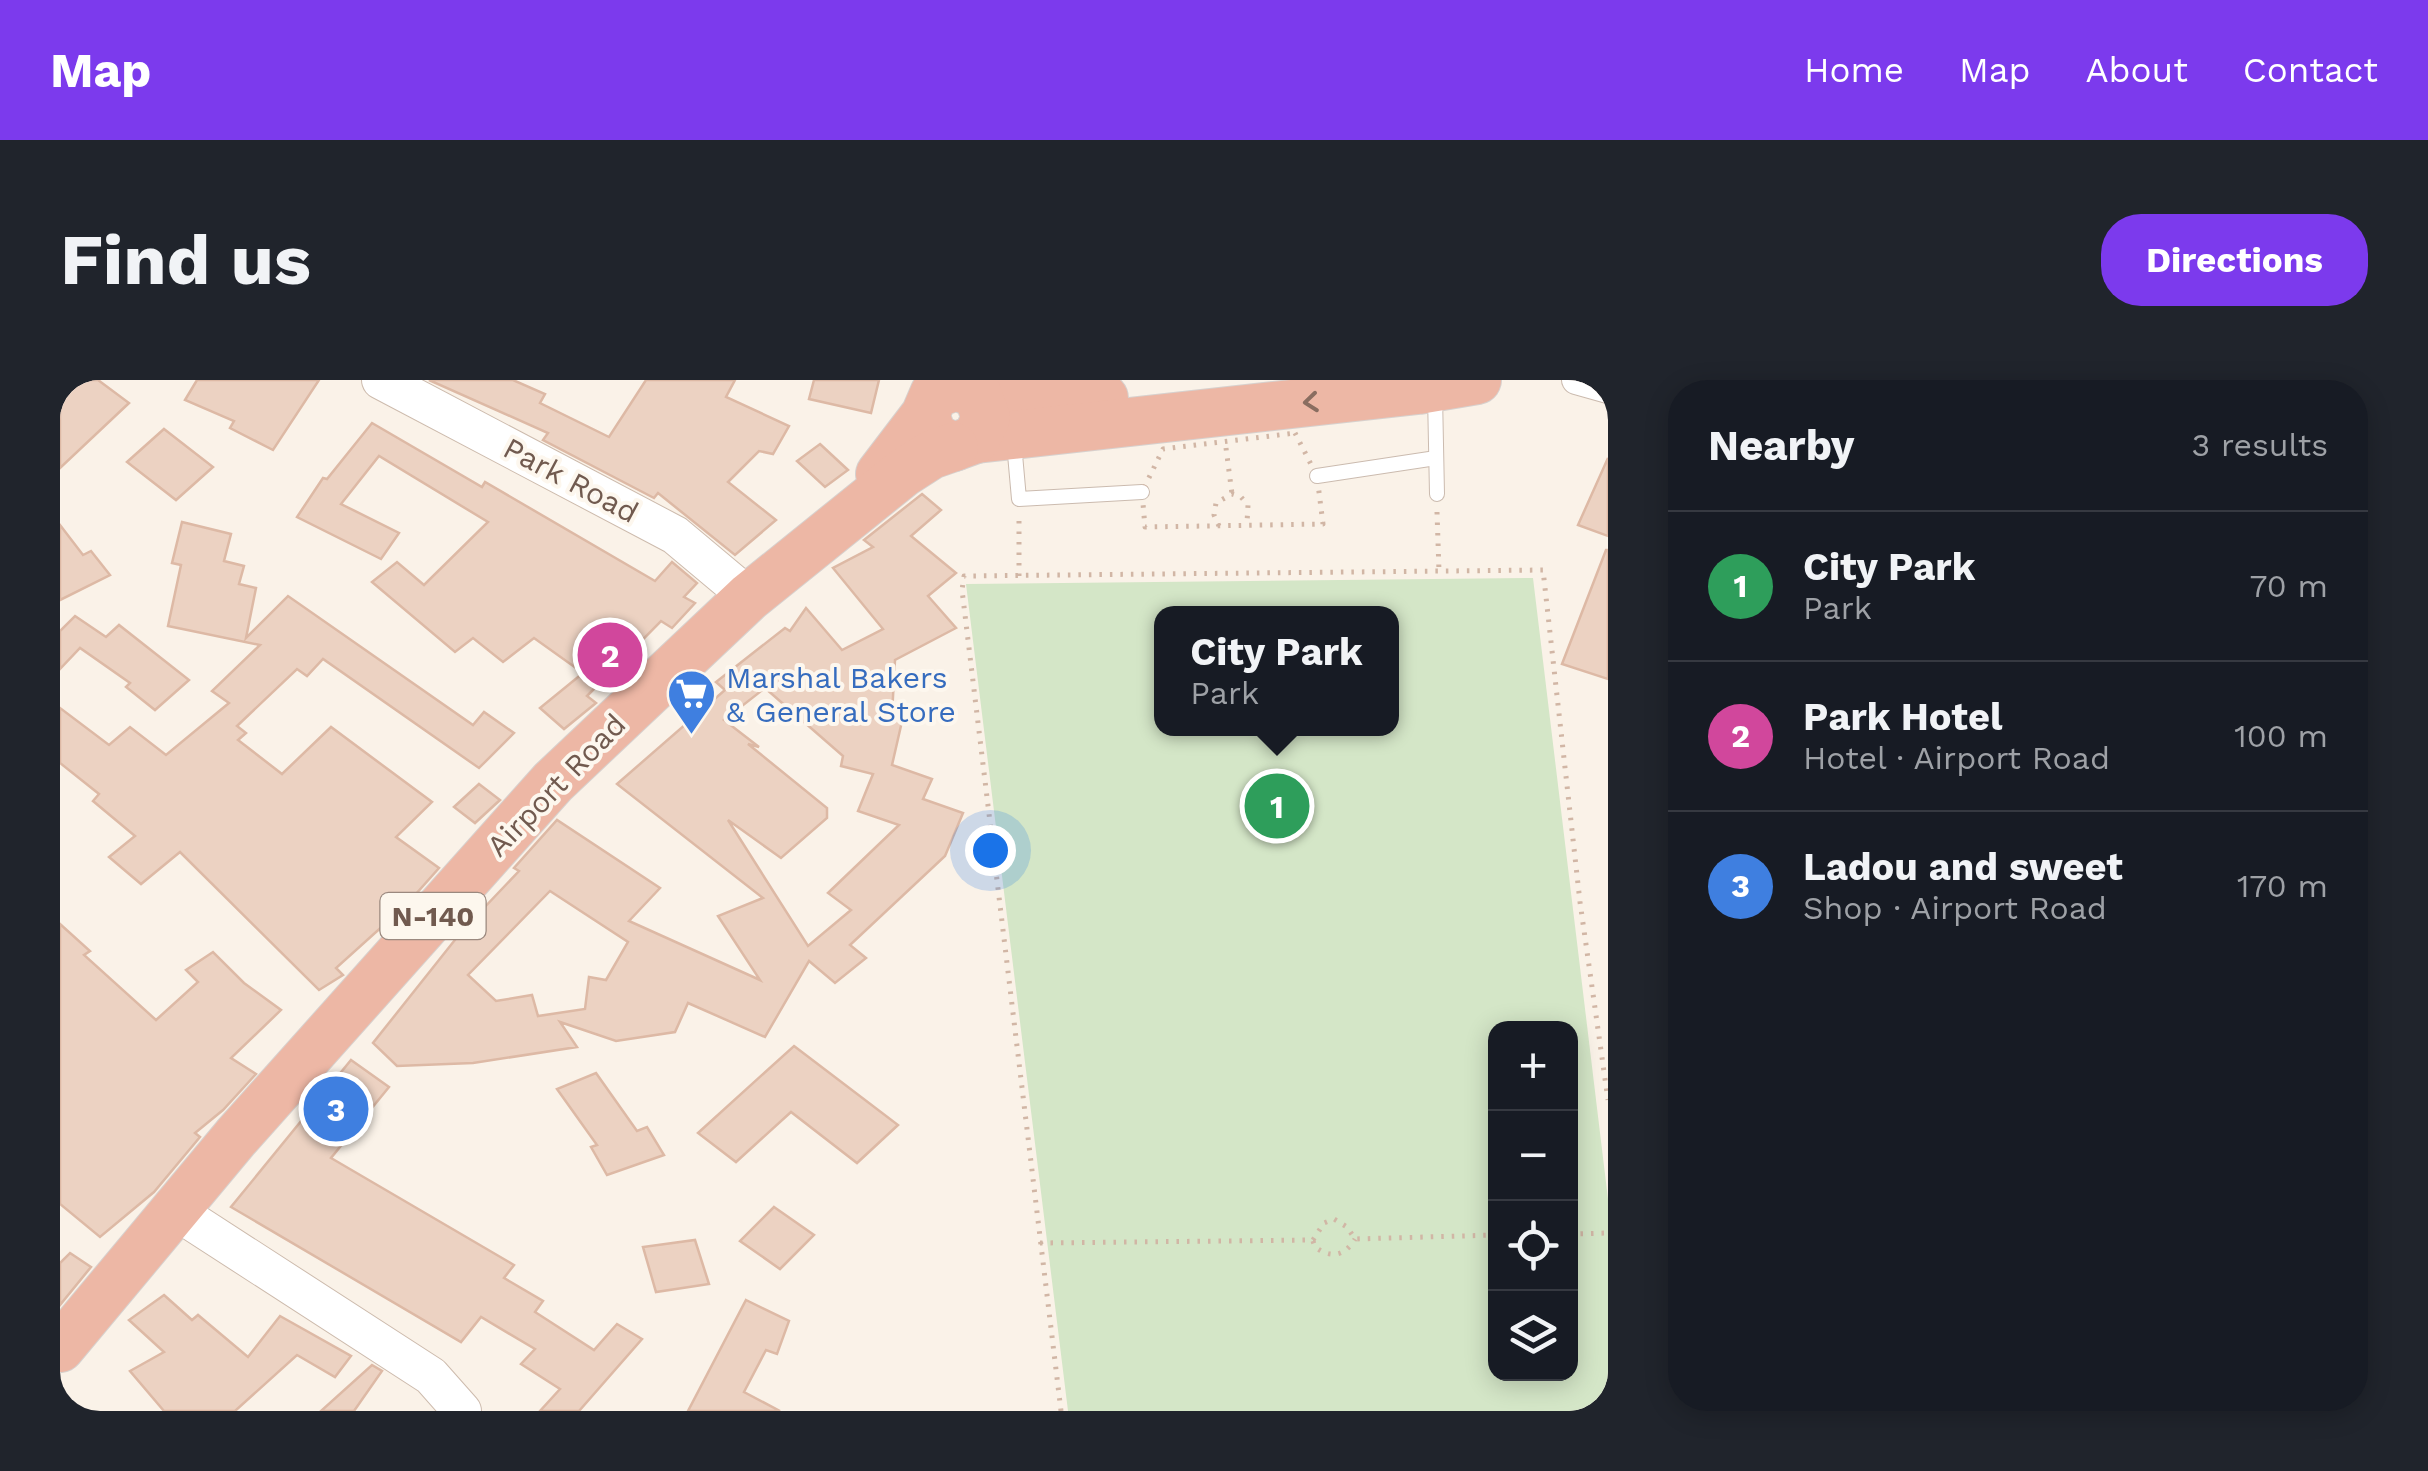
<!DOCTYPE html>
<meta charset="utf-8">
<style>
body{margin:0;font-family:"Work Sans",sans-serif;background:#20242c;color:#f1f3f6}
.controls{position:absolute;right:30px;bottom:30px;display:grid;overflow:hidden;border-radius:20px;box-shadow:0 5px 25px #0003}
.controls button{width:90px;height:90px;display:grid;place-items:center;padding:0;border:0;border-bottom:2px solid #363941;background:#171b24;color:#f1f3f6;font:50px sans-serif}
.you{position:absolute;left:930px;top:470px;width:35px;height:35px;margin:-25px;border:8px solid #fff;border-radius:50%;background:#1a73e8;box-shadow:0 0 0 15px #1a73e833}
.badge{display:grid;place-items:center;width:65px;height:65px;border-radius:50%;background:#7c3aed;color:#fff;font-size:32px;font-weight:700}
.pin{position:absolute;translate:-50% -50%;border:5px solid #fff;box-shadow:0 2px 10px #0006}
.popup{position:absolute;left:1094px;top:226px;width:245px;height:130px;box-sizing:border-box;display:grid;place-content:center;border-radius:20px;background:#171b24;filter:drop-shadow(0 2px 8px #0005);font-size:32px;white-space:nowrap;color:#9ea1a6}
.popup b{font-size:38px;color:#f1f3f6}
.popup::after{content:'';position:absolute;left:50%;top:100%;margin-left:-20px;border:20px solid transparent;border-top-color:#171b24}
.list{margin:0;padding:0;list-style:none}
h2{display:flex;justify-content:space-between;align-items:center;height:130px;margin:0;padding:0 40px;font-size:42px}
h2 small{font-size:32px;font-weight:400;color:#9ea1a6}
.list li{display:grid;grid-template-columns:65px 1fr auto;gap:30px;align-items:center;box-sizing:border-box;height:150px;padding:0 40px;border-top:2px solid #363941}
.list b{display:block;font-size:38px;white-space:nowrap}
.list p{margin:0;font-size:32px;white-space:nowrap;color:#9ea1a6}
.list em{font-size:32px;font-style:normal;color:#9ea1a6}
.icon{flex:none;width:55px;height:55px;fill:none;stroke:currentColor;stroke-width:2;stroke-linecap:round;stroke-linejoin:round}
.map{position:relative;flex:none;width:1548px;height:1031px;overflow:hidden;border-radius:40px}
header{display:flex;align-items:center;gap:60px;box-sizing:border-box;height:140px;padding:0 50px;background:#7c3aed;color:#fff}
header strong{font-size:48px}
nav{display:flex;gap:55px;margin-inline-start:auto;font-size:35px}
.intro{display:flex;align-items:center;justify-content:space-between;box-sizing:border-box;height:240px;padding:0 60px}
h1{margin:0;font-size:70px}
.button{padding:25px 45px;border-radius:40px;background:#7c3aed;color:#fff;font-size:35px;font-weight:700}
main{display:flex;gap:60px;padding:0 60px}
aside{flex:1;background:#171b24;border-radius:40px;box-shadow:0 5px 25px #0003}
.map>svg:first-child{display:block}
.green{fill:#d4e6c7;fill-rule:evenodd}
.building{fill:#ecd2c2;stroke:#ddb9a5;stroke-width:2.5;fill-rule:evenodd}
.lines{fill:none;stroke-linecap:round;stroke-linejoin:round}
.lane-casing{stroke:#cbbbaf;stroke-width:16}
.street-casing{stroke:#cbbbaf;stroke-width:30}
.secondary-casing{stroke:#cdbbad;stroke-width:40}
.highway-casing{stroke:#d7d1ce;stroke-width:50}
.path{stroke:#d1b6a5;stroke-width:5;stroke-dasharray:2.5 8;stroke-linecap:butt}
.lane{stroke:#fff;stroke-width:14}
.street{stroke:#fff;stroke-width:28}
.secondary{stroke:#fff;stroke-width:38}
.highway{stroke:#edb7a5;stroke-width:48}
.oneway{stroke:#8a6d60}
.labels{text-anchor:middle;dominant-baseline:central;stroke-width:8;stroke-linejoin:round;paint-order:stroke}
.shield{fill:#fdf7ee;stroke:#9b897f;stroke-width:2.5}
.shield-label{font-size:28px;font-weight:bold;fill:#715a4f}
.street-label{font-size:30px;fill:#715a4f;stroke:#fdf7ee}
.shop-label{font-size:30px;fill:#366cbe;stroke:#fdf7ee;text-anchor:start}
</style>
<header>
<strong>Map</strong>
<nav><a>Home</a><a>Map</a><a>About</a><a>Contact</a></nav>
</header>
<div class="intro"><h1>Find us</h1><a class="button">Directions</a></div>
<main>
<div class="map">
<svg width="1548" height="1031" viewBox="0 0 1548 1031">
<rect width="100%" height="100%" fill="#faf2e8"/>
<path class="green" d="M 1473,198 L 1548,819 L 1548,1031 L 1008,1031 L 906,204 ZM 1102,234 L 1332,234 L 1332,348 L 1102,348 ZM 1436,648 L 1510,648 L 1510,994 L 1436,994 Z"/>
<g class="building">
<path d="M 0,0 L 38,0 L 69,23 L 0,88 Z"/>
<path d="M 137,0 L 259,0 L 213,70 L 170,48 L 174,41 L 125,20 Z"/>
<path d="M 369,0 L 453,0 L 485,14 L 480,23 L 549,57 L 586,0 L 675,0 L 666,17 L 729,46 L 713,74 L 699,71 L 668,102 L 716,140 L 675,175 L 598,113 L 594,118 L 483,60 L 488,53 Z"/>
<path d="M 754,0 L 819,0 L 811,33 L 749,19 Z"/>
<path d="M 312,43 L 422,107 L 425,102 L 595,201 L 612,182 L 637,203 L 624,217 L 635,223 L 612,248 L 601,241 L 527,316 L 536,323 L 504,349 L 480,328 L 523,293 L 474,258 L 443,282 L 413,258 L 395,272 L 312,202 L 337,182 L 364,205 L 428,142 L 319,76 L 281,124 L 339,153 L 321,179 L 237,137 L 263,98 L 267,99 Z"/>
<path d="M 104,49 L 153,87 L 116,120 L 67,82 Z"/>
<path d="M 760,64 L 788,90 L 765,107 L 737,81 Z"/>
<path d="M 1548,78 L 1548,156 L 1518,145 Z"/>
<path d="M 862,114 L 881,130 L 851,156 L 896,193 L 868,216 L 896,248 L 835,280 L 832,335 L 843,337 L 832,385 L 872,399 L 863,419 L 903,433 L 885,476 L 790,565 L 806,578 L 775,603 L 749,581 L 705,657 L 628,623 L 615,652 L 556,661 L 500,642 L 517,667 L 413,683 L 337,686 L 313,663 L 402,551 L 459,491 L 454,488 L 497,440 L 600,508 L 569,541 L 700,600 L 658,536 L 703,518 L 557,404 L 665,310 L 656,302 L 725,248 L 730,251 L 746,228 L 782,270 L 823,249 L 773,188 L 813,167 L 804,160 ZM 705,308 L 783,376 L 781,386 L 813,394 L 798,431 L 839,445 L 768,513 L 791,530 L 748,566 L 668,440 L 721,478 L 767,438 L 767,428 L 688,364 L 699,367 L 664,340 ZM 490,511 L 568,562 L 546,600 L 529,597 L 525,629 L 478,636 L 472,615 L 436,621 L 408,595 Z"/>
<path d="M 122,142 L 171,154 L 164,181 L 184,186 L 179,204 L 196,208 L 186,258 L 228,216 L 413,345 L 424,332 L 454,353 L 419,388 L 263,279 L 247,296 L 237,289 L 177,346 L 186,353 L 178,360 L 222,394 L 271,347 L 372,422 L 336,457 L 379,488 L 346,525 L 276,588 L 283,595 L 259,610 L 120,472 L 81,504 L 49,477 L 75,456 L 33,421 L 39,414 L 0,383 L 0,328 L 49,365 L 70,347 L 106,375 L 169,323 L 152,311 L 200,265 L 108,246 L 121,185 L 112,183 Z"/>
<path d="M 0,145 L 23,175 L 31,171 L 50,195 L 0,220 Z"/>
<path d="M 1546,170 L 1548,170 L 1548,299 L 1502,284 Z"/>
<path d="M 15,236 L 46,257 L 59,245 L 129,300 L 95,330 L 66,307 L 70,303 L 20,268 L 0,289 L 0,251 Z"/>
<path d="M 419,404 L 440,420 L 415,443 L 394,427 Z"/>
<path d="M 0,544 L 30,571 L 24,575 L 96,640 L 138,602 L 126,590 L 153,572 L 184,603 L 221,630 L 171,678 L 196,694 L 163,730 L 135,753 L 140,757 L 94,812 L 40,857 L 0,824 Z"/>
<path d="M 734,666 L 838,745 L 797,783 L 731,732 L 676,782 L 638,753 Z"/>
<path d="M 291,680 L 329,707 L 271,778 L 454,885 L 444,898 L 483,921 L 475,932 L 534,970 L 557,944 L 582,959 L 519,1031 L 480,1031 L 500,1009 L 461,984 L 475,969 L 421,937 L 401,962 L 171,827 Z"/>
<path d="M 536,693 L 577,751 L 587,747 L 604,775 L 547,795 L 531,767 L 537,765 L 497,709 Z"/>
<path d="M 714,827 L 754,855 L 720,889 L 680,861 Z"/>
<path d="M 635,860 L 649,904 L 596,912 L 583,867 Z"/>
<path d="M 10,873 L 31,887 L 0,925 L 0,883 Z"/>
<path d="M 104,915 L 132,940 L 138,935 L 188,977 L 220,936 L 291,976 L 275,997 L 237,975 L 175,1031 L 104,1031 L 70,991 L 104,972 L 69,940 Z"/>
<path d="M 686,920 L 729,941 L 717,974 L 706,970 L 684,1012 L 720,1031 L 628,1031 Z"/>
<path d="M 312,985 L 322,991 L 294,1031 L 261,1031 Z"/>
</g>
<g class="lines">
<defs>
<g id="lane">
<path d="M 1375,15 L 1377,114"/>
<path d="M 954,63 L 959,119 L 1082,112"/>
<path d="M 1257,96 L 1376,78"/>
</g>
<path id="street" d="M 1516,0 L 1548,9"/>
<g id="secondary">
<path d="M 321,0 L 615,155 L 689,217"/>
<path d="M 116,831 L 371,996 L 402,1031"/>
</g>
<g id="highway">
<path d="M 918,15 L 1044,18"/>
<path d="M 916,59 L 1358,10 L 1417,0"/>
<path d="M 820,94 L 865,35 L 874,14 L 897,6 L 918,15 L 926,38 L 916,59 L 894,67 L 873,57 L 865,35"/>
<path d="M 0,968 L 176,757 L 493,402 L 689,217 L 843,93 L 871,75 L 894,67"/>
</g>
</defs>
<use href="#lane" class="lane-casing"/>
<use href="#street" class="street-casing"/>
<use href="#secondary" class="secondary-casing"/>
<use href="#highway" class="highway-casing"/>
<g class="path">
<path d="M 1235,53 L 1257,96 L 1263,144 L 1085,147 L 1082,112 L 1103,69 Z"/>
<path d="M 1166,68 L 1172,114"/>
<path d="M 1377,132 L 1379,191"/>
<path d="M 1159,146 L 1154,135 L 1156,123 L 1172,114 L 1181,117 L 1188,125 L 1187,143"/>
<path d="M 959,196 L 959,139"/>
<path d="M 1510,854 L 1548,853"/>
<path d="M 1253,861 L 1255,867 C 1271,879 1285,876 1295,859"/>
<path d="M 980,863 L 1253,860 L 1264,843 L 1274,839 L 1287,847 L 1295,859 L 1436,855"/>
<path d="M 1001,1031 L 902,210 L 904,196 L 1483,190 L 1520,522 L 1548,720"/>
</g>
<use href="#lane" class="lane"/>
<use href="#street" class="street"/>
<use href="#secondary" class="secondary"/>
<use href="#highway" class="highway"/>
</g>
<defs><path id="oneway-chevron" d="M-2-3.5L2.5 0L-2 3.5" fill="none" stroke-width="1.6" stroke-linecap="round" stroke-linejoin="round" transform="scale(2.5)"/></defs>
<use class="oneway" href="#oneway-chevron" transform="translate(1251 22) rotate(174)"/>
<defs>
<symbol id="supermarket-pin" viewBox="-11 -11 22 30"><path d="M0 17L-7.5 6A9.5 9.5 0 1 1 7.5 6Z" fill="#3f7fe0" stroke="#fdf7ee"/><path d="M-6-5.5h2.5l.6 2H6L4.5 2H-2.5L-4.4-4H-6ZM-1.5 3.2a1.3 1.3 0 1 0 .1 0ZM3 3.2a1.3 1.3 0 1 0 .1 0Z" fill="#fff"/></symbol>
</defs>
<g fill-rule="evenodd">
<use href="#supermarket-pin" x="604" y="286" width="55" height="75"/>
</g>
<g class="labels">
<rect class="shield" x="320.5" y="513" width="105" height="46" rx="8"/>
<g class="shield-label">
<text x="373" y="536">N-140</text>
</g>
<g class="street-label">
<text transform="translate(511 100) rotate(28)">Park Road</text>
<text transform="translate(496 405) rotate(-46)">Airport Road</text>
</g>
<g class="shop-label">
<text x="666" y="297">Marshal Bakers<tspan x="666" dy="34">&amp; General Store</tspan></text>
</g>
</g>
</svg>
<div class="controls">
<button>+</button>
<button>−</button>
<button><svg class="icon" aria-label="locate" viewBox="0 0 24 24"><circle cx="12" cy="12" r="6"/><path d="M12 2v4M12 18v4M2 12h4M18 12h4"/></svg></button>
<button><svg class="icon" aria-label="layers" viewBox="0 0 24 24"><path d="M12 4l9 5-9 5-9-5zM3 14l9 5 9-5"/></svg></button>
</div>
<div class="you"></div>
<div class="pin badge" style="left:1217px;top:426px;background:#2e9e5b">1</div>
<div class="popup"><b>City Park</b>Park</div>
<div class="pin badge" style="left:550px;top:275px;background:#d1479c">2</div>
<div class="pin badge" style="left:276px;top:729px;background:#3f7fe0">3</div>
</div>
<aside>
<h2>Nearby<small>3 results</small></h2>
<ul class="list">
<li><span class="badge" style="background:#2e9e5b">1</span><div><b>City Park</b><p>Park</p></div><em>70 m</em></li>
<li><span class="badge" style="background:#d1479c">2</span><div><b>Park Hotel</b><p>Hotel · Airport Road</p></div><em>100 m</em></li>
<li><span class="badge" style="background:#3f7fe0">3</span><div><b>Ladou and sweet</b><p>Shop · Airport Road</p></div><em>170 m</em></li>
</ul>
</aside>
</main>
